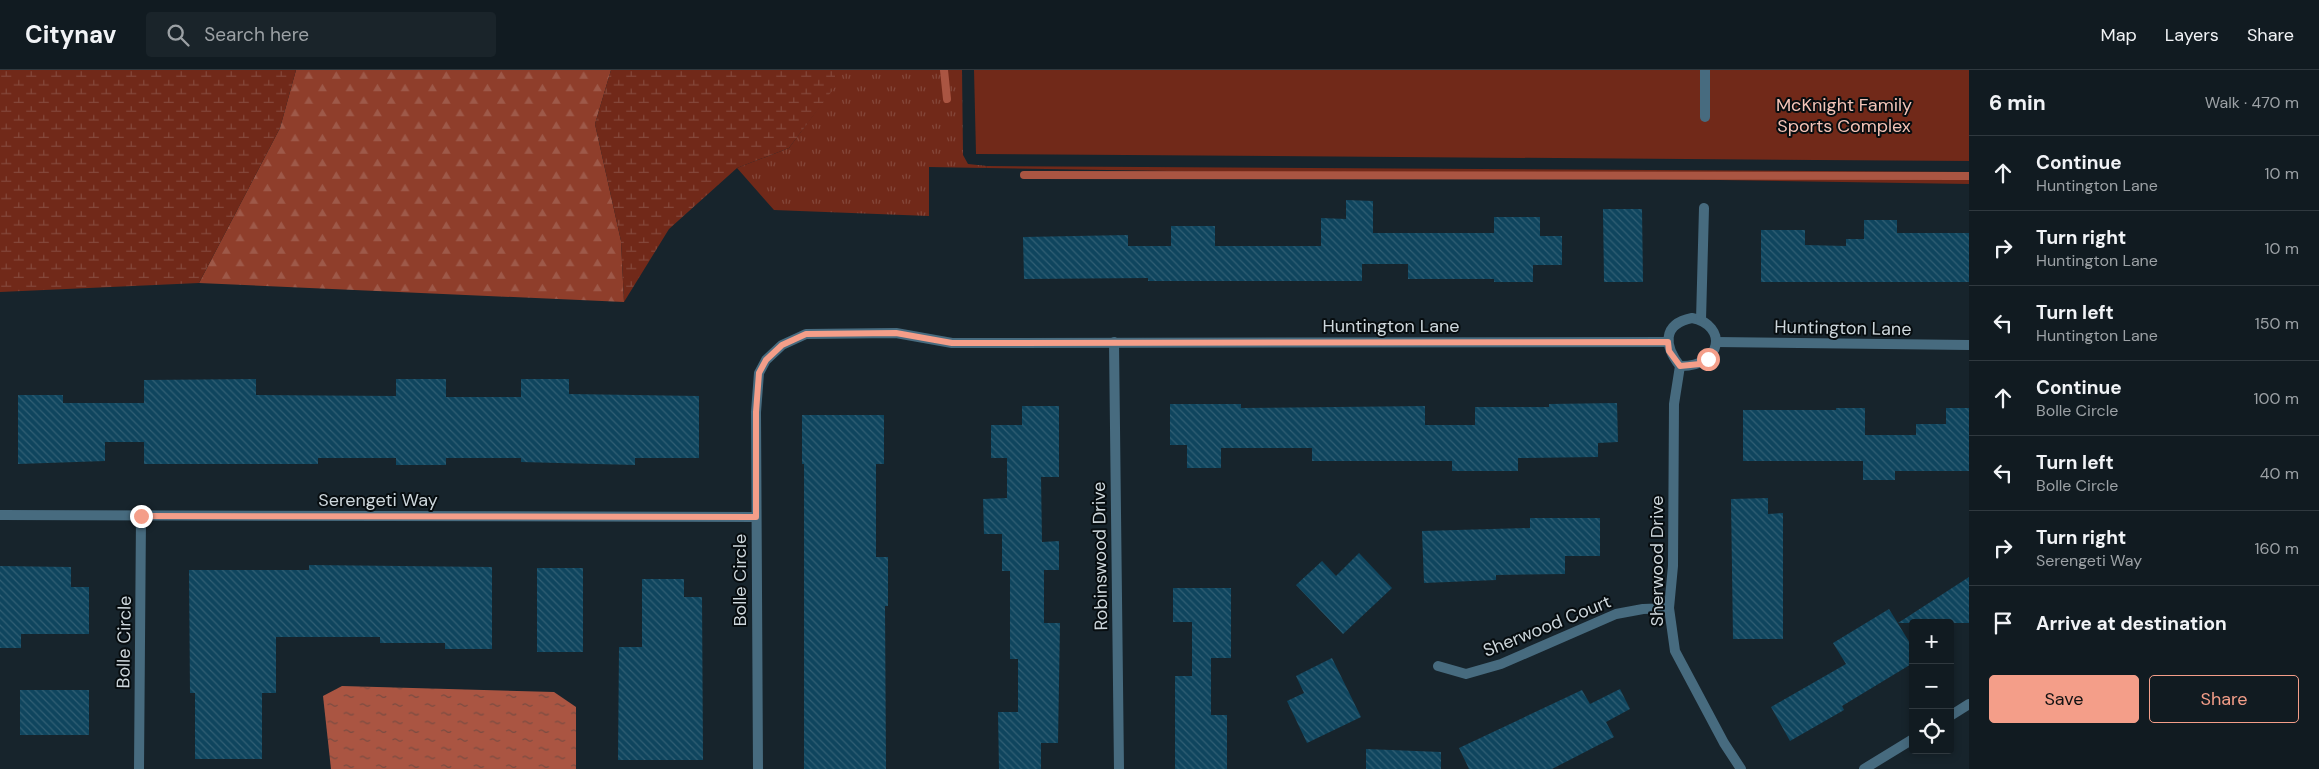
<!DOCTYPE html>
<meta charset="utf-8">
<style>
body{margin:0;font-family:"DM Sans",sans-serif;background:#1a242a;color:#f1f3f6}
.controls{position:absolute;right:15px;bottom:15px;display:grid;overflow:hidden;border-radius:5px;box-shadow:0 2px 8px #0003}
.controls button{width:45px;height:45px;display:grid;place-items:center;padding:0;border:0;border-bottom:1px solid #30393f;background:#111b21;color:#f1f3f6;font:25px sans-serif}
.stop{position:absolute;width:15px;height:15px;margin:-11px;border:4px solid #f49e89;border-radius:50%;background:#fff}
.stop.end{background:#f49e89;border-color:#fff;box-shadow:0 1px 5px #0008}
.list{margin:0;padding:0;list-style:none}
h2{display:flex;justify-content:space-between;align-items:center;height:65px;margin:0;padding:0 20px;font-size:21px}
h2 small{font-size:16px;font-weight:400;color:#9ca1a5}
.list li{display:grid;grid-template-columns:32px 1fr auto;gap:15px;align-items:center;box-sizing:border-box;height:75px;padding:0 20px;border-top:1px solid #30393f}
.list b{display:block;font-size:19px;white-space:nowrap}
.list p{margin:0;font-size:16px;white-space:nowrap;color:#9ca1a5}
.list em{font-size:16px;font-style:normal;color:#9ca1a5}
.actions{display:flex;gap:10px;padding:15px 20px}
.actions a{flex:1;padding:11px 0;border:1px solid #f49e89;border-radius:5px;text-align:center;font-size:18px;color:#f49e89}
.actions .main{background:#f49e89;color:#111}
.icon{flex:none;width:28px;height:28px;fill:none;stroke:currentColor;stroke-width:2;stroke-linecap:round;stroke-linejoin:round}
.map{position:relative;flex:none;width:1969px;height:699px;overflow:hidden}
header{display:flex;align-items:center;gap:30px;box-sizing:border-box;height:70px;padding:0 25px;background:#111b21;border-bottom:1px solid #30393f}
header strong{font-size:24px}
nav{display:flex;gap:28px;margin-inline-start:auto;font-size:18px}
.search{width:350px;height:45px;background:#1a242a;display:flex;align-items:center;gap:12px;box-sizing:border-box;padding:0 18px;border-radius:5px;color:#9ca1a5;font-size:19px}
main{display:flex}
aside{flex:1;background:#111b21}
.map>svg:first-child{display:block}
.grass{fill:url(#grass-tufts)}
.forest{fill:url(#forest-firs)}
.wetland{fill:url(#wetland-marsh)}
.green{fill:#712919}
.water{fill:url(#water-ripples)}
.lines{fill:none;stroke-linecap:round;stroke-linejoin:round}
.stream{stroke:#aa5542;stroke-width:8}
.building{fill:url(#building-back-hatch)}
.street{stroke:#476b7f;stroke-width:10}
.route{stroke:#f49e89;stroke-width:6}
.labels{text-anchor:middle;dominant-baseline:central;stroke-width:4;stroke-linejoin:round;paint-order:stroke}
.park-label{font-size:18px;fill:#f4c4b8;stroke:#070d10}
.street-label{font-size:18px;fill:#ced7dc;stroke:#070d10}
</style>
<header>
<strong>Citynav</strong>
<div class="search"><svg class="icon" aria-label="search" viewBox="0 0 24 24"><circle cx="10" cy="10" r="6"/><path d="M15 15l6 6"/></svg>Search here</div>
<nav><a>Map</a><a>Layers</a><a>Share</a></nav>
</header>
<main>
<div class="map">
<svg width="1969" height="699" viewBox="0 0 1969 699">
<defs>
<pattern id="grass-tufts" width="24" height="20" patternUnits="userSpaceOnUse" patternTransform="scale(1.25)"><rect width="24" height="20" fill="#712919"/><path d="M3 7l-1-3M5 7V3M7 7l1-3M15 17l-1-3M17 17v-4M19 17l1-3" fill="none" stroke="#84473a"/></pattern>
<pattern id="forest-firs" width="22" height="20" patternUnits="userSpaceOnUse" patternTransform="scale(1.25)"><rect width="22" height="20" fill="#8f3e2b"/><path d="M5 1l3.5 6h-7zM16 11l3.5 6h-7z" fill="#9e5949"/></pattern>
<pattern id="wetland-marsh" width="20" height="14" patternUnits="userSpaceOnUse" patternTransform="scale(1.25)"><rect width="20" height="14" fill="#712919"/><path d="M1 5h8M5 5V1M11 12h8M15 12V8" fill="none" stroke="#84473a"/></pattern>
<pattern id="water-ripples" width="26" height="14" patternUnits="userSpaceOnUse" patternTransform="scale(1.25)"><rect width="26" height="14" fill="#aa5542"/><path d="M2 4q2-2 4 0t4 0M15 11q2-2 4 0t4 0" fill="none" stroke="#794c42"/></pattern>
<pattern id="building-back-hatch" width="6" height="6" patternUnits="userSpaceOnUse" patternTransform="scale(1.25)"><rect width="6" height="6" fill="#0f455e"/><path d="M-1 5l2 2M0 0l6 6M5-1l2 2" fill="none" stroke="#315f74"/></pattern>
</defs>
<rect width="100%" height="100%" fill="#17242c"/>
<path class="grass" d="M 835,0 L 962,0 L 963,85 L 968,94 L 987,96 L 986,98 L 929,97 L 929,146 L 774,140 L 737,98 L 789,78 L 834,17 Z"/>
<path class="forest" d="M 296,0 L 611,0 L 595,54 L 621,171 L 624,232 L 199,213 L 280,58 Z"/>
<g class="wetland">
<path d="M 0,0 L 296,0 L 280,58 L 199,213 L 0,222 Z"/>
<path d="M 611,0 L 835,0 L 835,17 L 789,78 L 737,98 L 669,159 L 624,232 L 621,171 L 595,54 Z"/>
</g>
<g class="green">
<path d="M 974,0 L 1969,0 L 1969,91 L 976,84 Z"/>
<path d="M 987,96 L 1969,102 L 1969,114 L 986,98 Z"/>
</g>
<path class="water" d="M 342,616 L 554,622 L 576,637 L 576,699 L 331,699 L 323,626 Z"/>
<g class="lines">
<g class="stream">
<path d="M 944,0 L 947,29"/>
<path d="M 1024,105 L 1969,106"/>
</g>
</g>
<g class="building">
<path d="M 1346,130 L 1373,131 L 1373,163 L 1494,163 L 1494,147 L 1540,147 L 1540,166 L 1562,166 L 1562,195 L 1533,195 L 1533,212 L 1494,212 L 1494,209 L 1408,209 L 1408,194 L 1362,194 L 1362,211 L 1148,211 L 1148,208 L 1024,209 L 1023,167 L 1128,165 L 1128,176 L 1171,176 L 1171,156 L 1215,156 L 1215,176 L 1321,176 L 1321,148 L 1346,149 Z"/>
<path d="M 1603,139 L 1642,139 L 1643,212 L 1604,212 Z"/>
<path d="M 1864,150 L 1897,150 L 1897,163 L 1969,163 L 1969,212 L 1761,212 L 1761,160 L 1805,160 L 1805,175 L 1846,176 L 1846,169 L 1864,169 Z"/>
<path d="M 256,309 L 256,325 L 396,326 L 396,309 L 446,309 L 446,327 L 521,327 L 521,309 L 569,309 L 569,324 L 699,326 L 699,388 L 635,388 L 635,395 L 521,392 L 521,388 L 446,388 L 446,395 L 396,395 L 396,388 L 318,388 L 318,394 L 144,394 L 144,372 L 105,372 L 105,391 L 18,394 L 18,325 L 63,325 L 63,333 L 144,333 L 144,310 Z"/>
<path d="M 1617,333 L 1618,372 L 1598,373 L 1598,387 L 1518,388 L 1518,401 L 1452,401 L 1452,391 L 1312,391 L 1312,378 L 1221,378 L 1221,398 L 1187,398 L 1187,375 L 1170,375 L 1170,334 L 1241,334 L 1241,338 L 1425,336 L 1425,355 L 1475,355 L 1475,337 L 1549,337 L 1549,334 Z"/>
<path d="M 1022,336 L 1059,336 L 1059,407 L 1041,407 L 1042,472 L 1059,471 L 1059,500 L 1044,500 L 1044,553 L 1060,553 L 1058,673 L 1041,673 L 1041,699 L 999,699 L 998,642 L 1018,642 L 1018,589 L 1010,589 L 1010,501 L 1002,501 L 1002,464 L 984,464 L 983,429 L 1007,428 L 1007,388 L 991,388 L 991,355 L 1022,355 Z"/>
<path d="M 1836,338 L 1865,338 L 1865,365 L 1916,365 L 1916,354 L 1946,354 L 1946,338 L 1969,338 L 1969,401 L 1895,401 L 1895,410 L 1863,410 L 1863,391 L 1743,391 L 1743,340 L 1836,340 Z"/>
<path d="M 802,345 L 884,345 L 884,394 L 876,394 L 876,487 L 888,487 L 888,536 L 885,536 L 886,699 L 804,699 L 804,394 L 802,394 Z"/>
<path d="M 1768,428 L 1768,444 L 1783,443 L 1783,569 L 1733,569 L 1731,429 Z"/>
<path d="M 1530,448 L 1600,448 L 1600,486 L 1565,486 L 1565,504 L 1496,505 L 1496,510 L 1424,513 L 1422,461 L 1530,458 Z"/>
<path d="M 1359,483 L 1392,518 L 1343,564 L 1296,515 L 1322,491 L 1336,506 Z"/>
<path d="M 309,495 L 492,497 L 492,579 L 445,579 L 445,573 L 380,573 L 380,567 L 276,567 L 276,623 L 262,623 L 262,689 L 195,689 L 195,623 L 190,623 L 189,500 L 309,500 Z"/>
<path d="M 0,496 L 71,497 L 71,517 L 89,517 L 89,564 L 21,564 L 21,578 L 0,578 Z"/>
<rect x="537" y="498" width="46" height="84"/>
<path d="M 1969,507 L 1969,553 L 1898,553 Z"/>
<path d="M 642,509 L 684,509 L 684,527 L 702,527 L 703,690 L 618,690 L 619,577 L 642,577 Z"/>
<path d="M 1173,518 L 1231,518 L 1231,588 L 1211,588 L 1211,645 L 1227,645 L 1227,699 L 1175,699 L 1175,606 L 1192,606 L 1192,552 L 1173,552 Z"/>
<path d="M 1889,539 L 1913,578 L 1913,593 L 1842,636 L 1844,640 L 1790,671 L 1771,637 L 1846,594 L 1833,573 Z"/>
<path d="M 1332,588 L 1361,647 L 1307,673 L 1287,631 L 1304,623 L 1296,606 Z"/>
<path d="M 1620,619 L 1630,639 L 1606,652 L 1614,667 L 1552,699 L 1469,699 L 1459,678 L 1582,620 L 1590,634 Z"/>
<rect x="20" y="620" width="69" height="45"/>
<path d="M 1366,679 L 1441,682 L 1441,699 L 1366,699 Z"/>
</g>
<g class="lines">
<g class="street">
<path d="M 1705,0 L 1705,47"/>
<path d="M 1692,248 C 1728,255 1723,297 1680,296 C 1664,276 1662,254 1692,248 Z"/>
<path d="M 1701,250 L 1704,138"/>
<path d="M 1114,272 L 1119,699"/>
<path d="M 1716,272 L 1969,275"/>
<path d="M 1680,296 L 1674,334 L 1673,496 L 1669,538 L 1675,581 L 1724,673 L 1741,699"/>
<path d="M 0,445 L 756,447"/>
<path d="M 1438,596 L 1466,604 L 1501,594 L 1616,544 L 1643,539 L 1669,538"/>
<path d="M 1950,646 L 1969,634"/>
<path d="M 139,699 L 141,446"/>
<path d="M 758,699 L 756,342 L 759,303 L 766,290 L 782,275 L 806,264 L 896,263 L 952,273 L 1668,272"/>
<path d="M 1864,699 L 1913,669"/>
</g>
</g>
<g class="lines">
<path class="route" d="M 141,446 L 756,447 L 756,342 L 759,303 L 766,290 L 782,275 L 806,264 L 896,263 L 952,273 L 1668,272 L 1669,281 L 1680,296 L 1700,294 L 1708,289"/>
</g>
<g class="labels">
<g class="park-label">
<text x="1844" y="35">McKnight Family<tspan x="1844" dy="21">Sports Complex</tspan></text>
</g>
<g class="street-label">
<text x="1391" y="256">Huntington Lane</text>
<text transform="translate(1843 258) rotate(1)">Huntington Lane</text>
<text x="378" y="430">Serengeti Way</text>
<text transform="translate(1100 486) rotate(-91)">Robinswood Drive</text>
<text transform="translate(1657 491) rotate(-90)">Sherwood Drive</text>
<text transform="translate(740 510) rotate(-90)">Bolle Circle</text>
<text transform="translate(1547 556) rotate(-22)">Sherwood Court</text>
<text transform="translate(124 572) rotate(-89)">Bolle Circle</text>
</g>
</g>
</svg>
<div class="controls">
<button>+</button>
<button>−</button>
<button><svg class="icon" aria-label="locate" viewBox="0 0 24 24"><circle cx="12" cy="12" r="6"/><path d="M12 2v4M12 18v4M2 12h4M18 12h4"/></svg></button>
</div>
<div class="stop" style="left:1708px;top:289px"></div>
<div class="stop end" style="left:141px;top:446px"></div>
</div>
<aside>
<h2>6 min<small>Walk · 470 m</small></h2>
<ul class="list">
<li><svg class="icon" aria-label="ahead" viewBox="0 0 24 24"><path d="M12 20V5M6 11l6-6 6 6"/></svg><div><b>Continue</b><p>Huntington Lane</p></div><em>10 m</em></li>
<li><svg class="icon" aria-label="right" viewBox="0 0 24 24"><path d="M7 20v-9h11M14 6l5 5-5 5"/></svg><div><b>Turn right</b><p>Huntington Lane</p></div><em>10 m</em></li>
<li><svg class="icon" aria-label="left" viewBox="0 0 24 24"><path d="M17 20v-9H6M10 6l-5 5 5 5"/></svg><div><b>Turn left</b><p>Huntington Lane</p></div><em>150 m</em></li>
<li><svg class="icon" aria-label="ahead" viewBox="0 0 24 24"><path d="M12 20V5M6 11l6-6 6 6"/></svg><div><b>Continue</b><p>Bolle Circle</p></div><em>100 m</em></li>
<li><svg class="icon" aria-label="left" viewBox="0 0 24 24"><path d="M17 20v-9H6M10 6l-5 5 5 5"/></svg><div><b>Turn left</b><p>Bolle Circle</p></div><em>40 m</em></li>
<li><svg class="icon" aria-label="right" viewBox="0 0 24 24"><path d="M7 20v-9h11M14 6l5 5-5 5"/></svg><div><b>Turn right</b><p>Serengeti Way</p></div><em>160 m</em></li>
<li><svg class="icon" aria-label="arrive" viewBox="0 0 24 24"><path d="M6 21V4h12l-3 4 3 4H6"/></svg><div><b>Arrive at destination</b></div></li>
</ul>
<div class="actions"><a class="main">Save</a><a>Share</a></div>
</aside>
</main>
